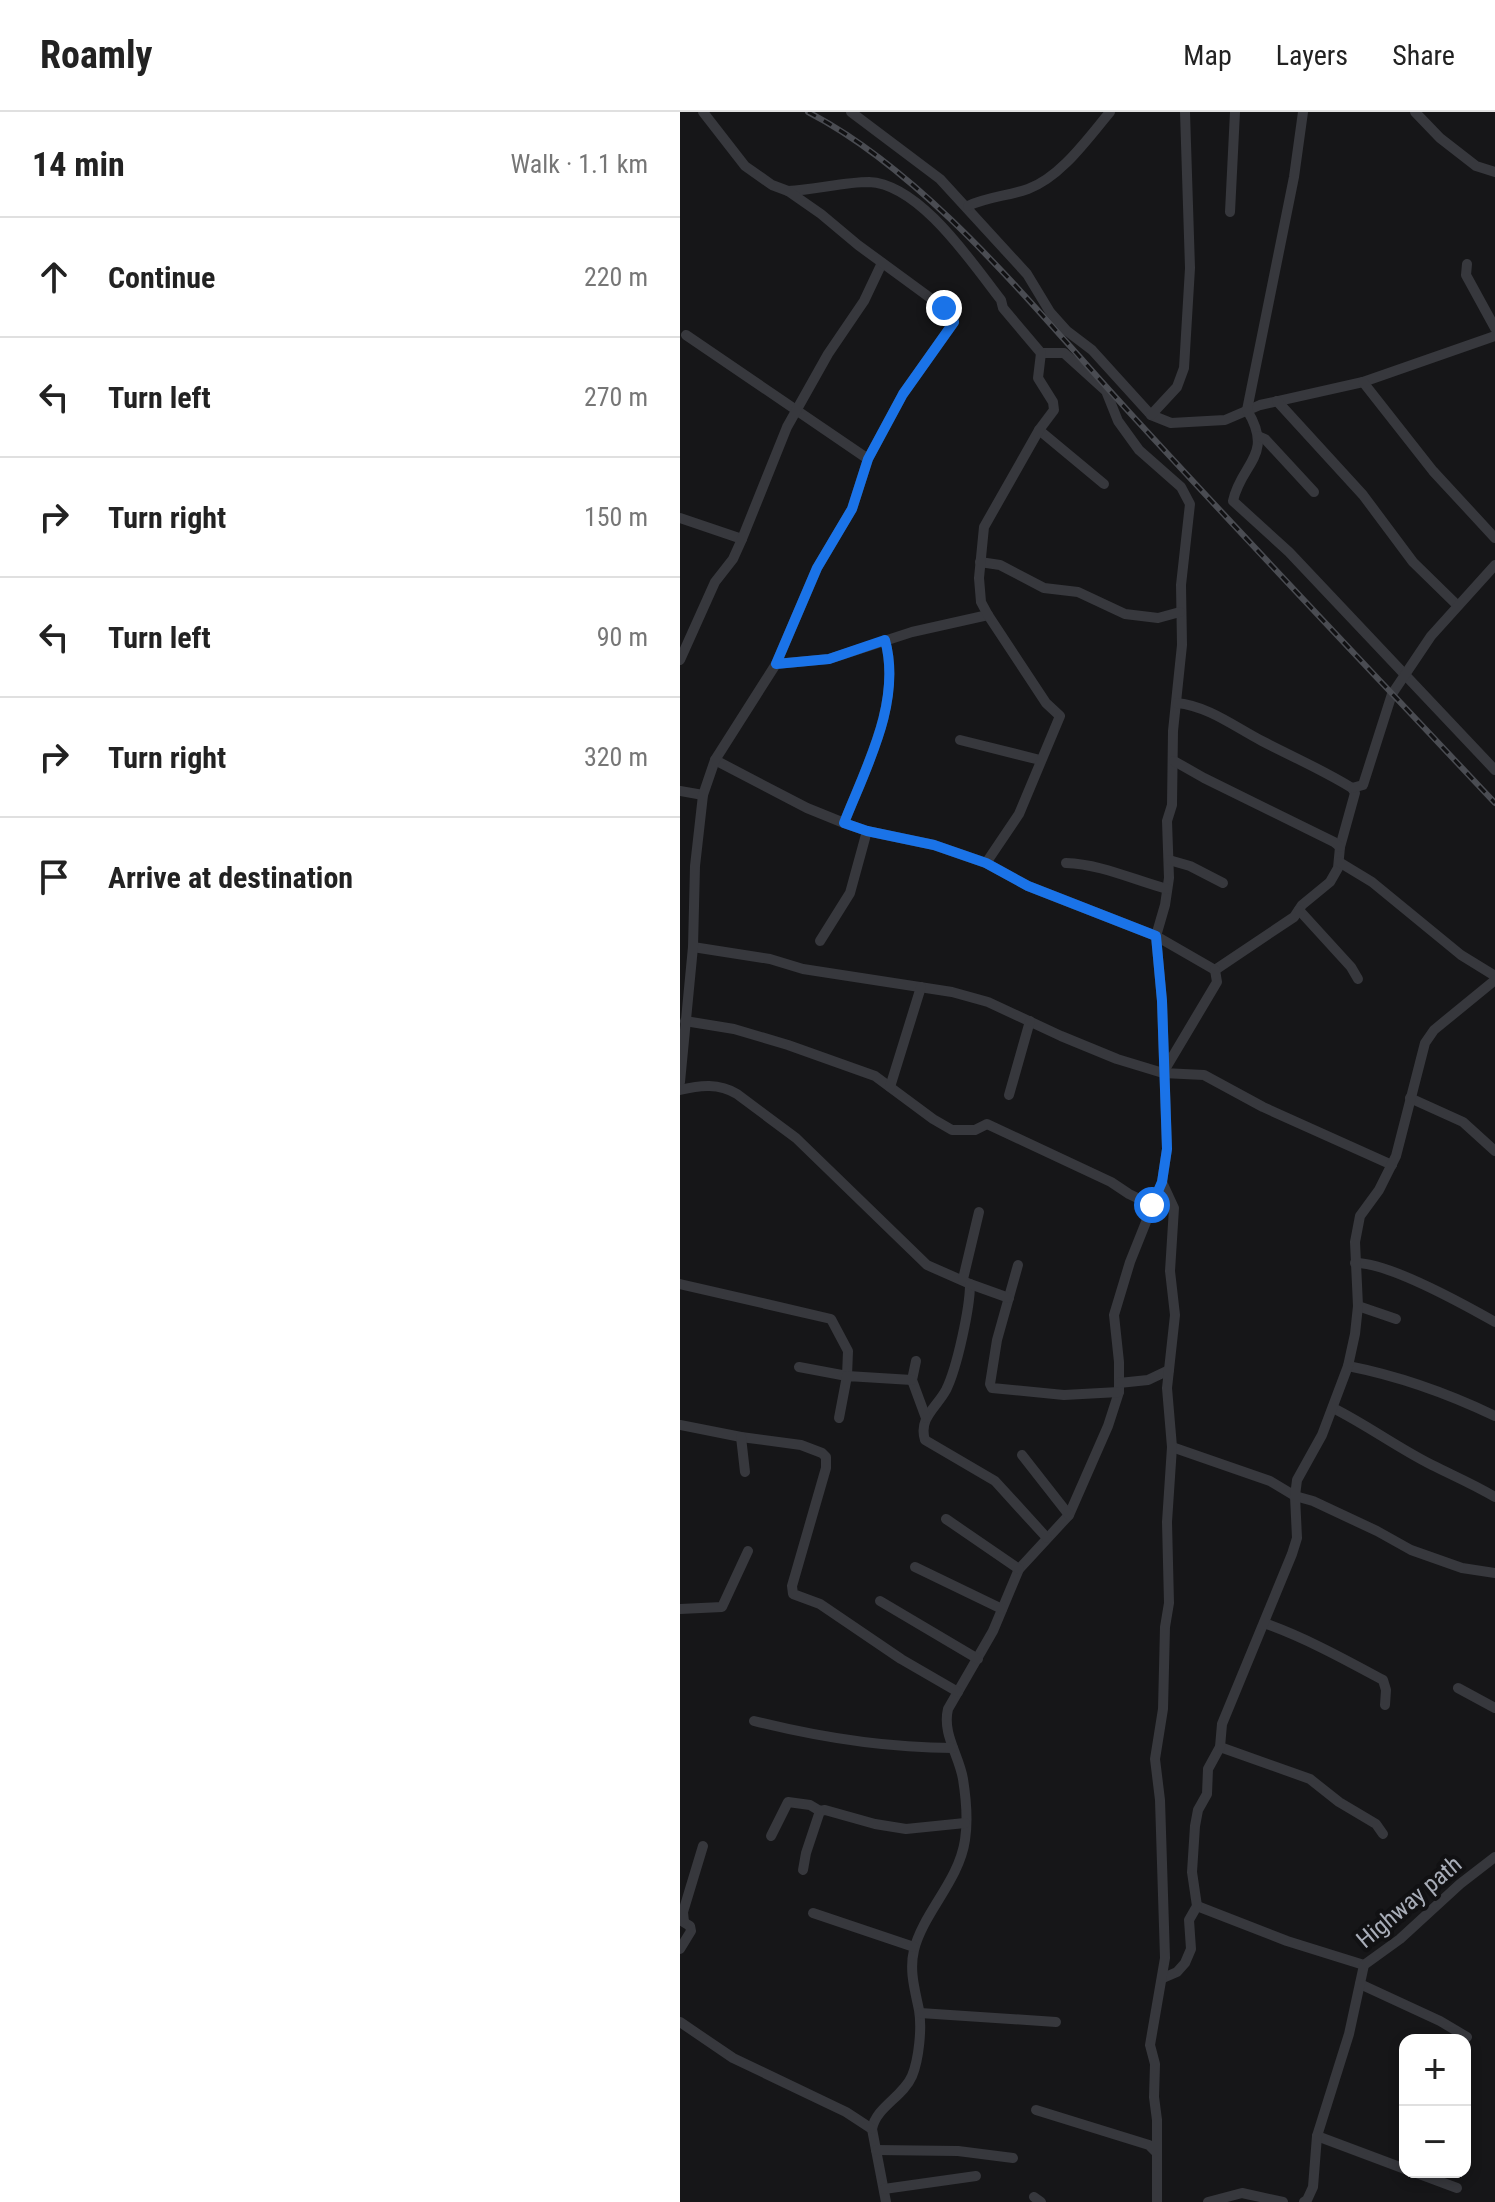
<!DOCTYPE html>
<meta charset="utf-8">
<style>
body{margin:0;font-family:"Roboto Condensed",sans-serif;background:#f2f2f2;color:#222}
.controls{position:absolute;right:24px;bottom:24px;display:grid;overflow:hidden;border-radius:16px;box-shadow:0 4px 12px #0003}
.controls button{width:72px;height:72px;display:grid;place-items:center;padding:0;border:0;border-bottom:2px solid #e0e0e0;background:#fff;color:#222;font:40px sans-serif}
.stop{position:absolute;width:24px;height:24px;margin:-18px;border:6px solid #1a73e8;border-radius:50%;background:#fff}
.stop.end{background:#1a73e8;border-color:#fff;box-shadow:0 2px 8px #0008}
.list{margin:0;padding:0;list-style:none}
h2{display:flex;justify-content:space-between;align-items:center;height:104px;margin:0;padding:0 32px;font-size:34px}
h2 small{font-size:26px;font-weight:400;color:#767676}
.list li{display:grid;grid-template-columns:52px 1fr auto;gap:24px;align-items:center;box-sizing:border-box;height:120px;padding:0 32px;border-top:2px solid #e0e0e0}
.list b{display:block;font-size:30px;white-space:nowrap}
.list em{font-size:26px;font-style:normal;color:#767676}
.icon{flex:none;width:44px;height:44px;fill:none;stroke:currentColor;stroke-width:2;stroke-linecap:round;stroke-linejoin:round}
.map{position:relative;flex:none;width:815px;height:2090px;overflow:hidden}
header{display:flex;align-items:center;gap:48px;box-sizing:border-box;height:112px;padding:0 40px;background:#fff;border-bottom:2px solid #e0e0e0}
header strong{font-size:38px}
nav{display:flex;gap:44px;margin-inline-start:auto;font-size:28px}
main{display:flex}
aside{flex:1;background:#fff}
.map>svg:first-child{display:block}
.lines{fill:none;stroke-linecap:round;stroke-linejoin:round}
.street{stroke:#37383d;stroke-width:10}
.rail-casing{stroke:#4a4c52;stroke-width:6}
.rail{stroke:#111113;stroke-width:3;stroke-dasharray:9;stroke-linecap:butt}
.route{stroke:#1a73e8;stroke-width:10}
.labels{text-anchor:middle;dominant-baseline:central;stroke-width:8;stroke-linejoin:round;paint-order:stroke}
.street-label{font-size:24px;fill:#a8adb8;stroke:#111113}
</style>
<header>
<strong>Roamly</strong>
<nav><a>Map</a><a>Layers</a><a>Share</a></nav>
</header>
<main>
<aside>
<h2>14 min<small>Walk · 1.1 km</small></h2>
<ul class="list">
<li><svg class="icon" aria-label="ahead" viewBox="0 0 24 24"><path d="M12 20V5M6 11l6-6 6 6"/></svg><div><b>Continue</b></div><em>220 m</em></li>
<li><svg class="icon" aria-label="left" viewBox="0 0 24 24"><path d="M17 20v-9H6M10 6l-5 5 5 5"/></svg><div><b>Turn left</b></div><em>270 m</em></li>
<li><svg class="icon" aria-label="right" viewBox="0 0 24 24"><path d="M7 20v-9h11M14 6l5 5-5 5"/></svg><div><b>Turn right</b></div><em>150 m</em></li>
<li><svg class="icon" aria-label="left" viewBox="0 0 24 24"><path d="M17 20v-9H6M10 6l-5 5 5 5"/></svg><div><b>Turn left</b></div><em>90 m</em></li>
<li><svg class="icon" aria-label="right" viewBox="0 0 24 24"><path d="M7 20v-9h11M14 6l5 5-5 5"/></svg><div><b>Turn right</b></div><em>320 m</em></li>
<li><svg class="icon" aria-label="arrive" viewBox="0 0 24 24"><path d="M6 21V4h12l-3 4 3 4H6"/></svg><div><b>Arrive at destination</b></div></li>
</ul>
</aside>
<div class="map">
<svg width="815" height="2090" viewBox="0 0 815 2090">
<rect width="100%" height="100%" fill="#161618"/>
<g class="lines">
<g class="street">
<path d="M 171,0 L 260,67 L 347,162 L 370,200 L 387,219 L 412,238 L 471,303 L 491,311 L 545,308 L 580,293 L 683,270 L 815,224"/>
<path d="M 623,0 L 614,65 L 567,298 C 595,344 561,351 553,389 L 609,440 L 815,658"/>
<path d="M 735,0 L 760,26 L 796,54 L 815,60"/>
<path d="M 108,79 C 135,78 163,70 189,70 C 240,72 292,151 321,188 L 323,196 L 361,241 L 384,241 L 426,279 L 438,309 L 459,338 L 501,375 L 510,392 L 501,473 L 502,533 L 493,619 L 492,693 L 487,709 L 489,766 L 485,793 L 476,824 L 482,889 L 487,1037 L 482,1070 L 450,1150 L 434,1203 L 439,1250 L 439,1280 L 428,1314 L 389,1403 L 339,1457 L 313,1519 L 268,1597 C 262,1622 279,1643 283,1667 C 286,1686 288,1709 285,1728 C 279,1769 243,1801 234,1838 C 229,1859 235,1878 239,1898 C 242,1916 239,1947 232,1964 C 223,1985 196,1995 192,2017 L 206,2090"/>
<path d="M 288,94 C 307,85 328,84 348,77 C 381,65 408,26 430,0"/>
<path d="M 550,100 L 555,0"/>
<path d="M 787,152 L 786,163 L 815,216"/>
<path d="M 6,223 L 188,347"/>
<path d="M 683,270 L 753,359 L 815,426"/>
<path d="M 597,289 L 683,383 L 733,450 L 777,493"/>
<path d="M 471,303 L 497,275 L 504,256 L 510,156 L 505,0"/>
<path d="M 359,318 L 424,372"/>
<path d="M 578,324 L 585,327 L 634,380"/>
<path d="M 0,406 L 62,427"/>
<path d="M 300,450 L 320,453 L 364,476 L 398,480 L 445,502 L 478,506 L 500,500"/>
<path d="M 0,548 L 35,470 L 53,447 L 62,427 L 107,315 L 148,242 L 184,189 L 202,151"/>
<path d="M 96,552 L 149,547 L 232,520 L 308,503"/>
<path d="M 497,591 C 528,594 555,615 582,629 C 613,645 643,658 672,676 L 675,681 L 660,735 L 658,756 L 650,770 L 622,793 L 614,805 L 535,858"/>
<path d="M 280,628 L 360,648"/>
<path d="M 35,648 L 127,696 L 164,711 L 187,719 L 254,733 L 306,751 L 348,774 L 476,824 L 535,858"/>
<path d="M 494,649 L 524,666 L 654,730 L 660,735"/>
<path d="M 672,676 L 683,673 L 712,582 L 751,524 L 815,453"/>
<path d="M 0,679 L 23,683"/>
<path d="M 164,711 C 186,655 222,589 205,528"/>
<path d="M 489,748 L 510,754 L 543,771"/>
<path d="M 659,750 L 692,770 L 781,843 L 815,864"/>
<path d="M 306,751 L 339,702 L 380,604 L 366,591 L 308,503 L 301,490 L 299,466 L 304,415 L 359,318 L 374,298 L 373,290 L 358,266 L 361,241"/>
<path d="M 386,751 C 420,752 454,768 487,777"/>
<path d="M 619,798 L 671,855 L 678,867"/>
<path d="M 140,829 L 170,781 L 187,719"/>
<path d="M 13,835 L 90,847 L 123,857 L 272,880 L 308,890 L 381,924 L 437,947 L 483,961 L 524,963 L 583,995 L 712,1053"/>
<path d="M 5,909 L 54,917 L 108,933 L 195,964 L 253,1007 L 272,1018 L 295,1018 L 307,1012 L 431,1070 L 449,1082 L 472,1093"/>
<path d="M 484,959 L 537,870 L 535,858"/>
<path d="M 0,970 L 13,835 L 15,754 L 23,683 L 35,648 L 96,552 L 137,456 L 172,397 L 188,347 L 223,282 L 274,210 L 272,203 L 264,196 L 178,133 L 141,102 L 108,79 L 92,73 L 65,54 L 23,0"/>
<path d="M 210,975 L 241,875"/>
<path d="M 0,978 C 20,973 39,971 57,982 L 116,1026 L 247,1153 L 290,1172 C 290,1196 277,1256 266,1278 C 257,1295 238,1306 245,1328 L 315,1369 L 367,1426"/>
<path d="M 329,983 L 350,909"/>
<path d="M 730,986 L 783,1010 L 815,1039"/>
<path d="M 675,1151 C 708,1150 785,1193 815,1210"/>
<path d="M 338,1153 L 317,1228 L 310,1272 L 312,1276 L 384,1283 L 439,1280"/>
<path d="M 283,1167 L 299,1100"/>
<path d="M 0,1172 L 151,1207 L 168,1239 L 167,1264 L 119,1255"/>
<path d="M 290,1172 L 329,1186"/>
<path d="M 678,1194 L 716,1207"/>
<path d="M 236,1249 L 232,1268 L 246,1306"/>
<path d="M 668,1254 C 719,1264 767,1281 815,1304"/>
<path d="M 439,1271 L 468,1268 L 489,1258"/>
<path d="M 653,1296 C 687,1313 718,1336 752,1353 C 774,1364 793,1372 815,1385"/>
<path d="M 159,1306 L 167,1264 L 232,1268"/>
<path d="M 0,1313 L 61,1325 L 121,1333 L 142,1341 L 146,1345 L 146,1356 L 112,1474 L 113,1482 L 140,1492 L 221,1547 L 278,1580"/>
<path d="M 61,1325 L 65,1360"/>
<path d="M 492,1335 L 590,1369 L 615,1384 L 633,1389 L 697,1419 L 731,1438 L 782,1456 L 815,1461"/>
<path d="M 342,1343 L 389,1403"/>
<path d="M 266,1407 L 339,1457"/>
<path d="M 235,1455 L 322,1497"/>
<path d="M 200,1489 L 298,1547"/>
<path d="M 0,1497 L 42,1495 L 68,1439"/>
<path d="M 584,1511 C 626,1526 664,1547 703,1568 L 706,1578 L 705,1593"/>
<path d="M 778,1576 L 815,1596"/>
<path d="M 74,1609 C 138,1625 207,1636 273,1636"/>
<path d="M 540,1635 L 630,1667 L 659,1690 L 696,1712 L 703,1722"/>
<path d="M 91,1724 L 108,1690 L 130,1693 L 140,1699"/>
<path d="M 123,1758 L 126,1741 L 140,1699 L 145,1698 L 195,1712 L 226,1717 L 285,1711"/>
<path d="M 517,1794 L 607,1829 L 684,1853"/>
<path d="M 133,1801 L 234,1835"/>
<path d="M 0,1808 L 10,1814 L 11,1819 L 0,1837"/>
<path d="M 4,1810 L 3,1800 L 23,1734"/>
<path d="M 483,1866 L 497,1860 L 505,1851 L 511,1837 L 509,1808 L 517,1794 L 512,1760 L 515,1714 L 518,1698 L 527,1682 L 528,1657 L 540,1635 L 542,1612 L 612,1442 L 617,1426 L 615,1384 L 617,1368 L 642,1323 L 668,1254 L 675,1222 L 678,1194 L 675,1130 L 680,1104 L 699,1078 L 716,1044 L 745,931 L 754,918 L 815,868"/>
<path d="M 680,1872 L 760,1909 L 787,1925"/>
<path d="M 240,1901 L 376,1910"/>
<path d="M 0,1910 L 53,1946 L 166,2000 L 192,2017"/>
<path d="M 356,1998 L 469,2033 L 476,2040"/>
<path d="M 637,2024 L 725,2057"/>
<path d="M 196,2038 L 278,2039 L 333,2046"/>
<path d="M 734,2060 L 777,2076"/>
<path d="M 204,2077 L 296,2064"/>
<path d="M 354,2085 L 361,2090"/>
<path d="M 477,2090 L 477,2008 L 474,1985 L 475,1952 L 470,1933 L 485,1846 L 480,1688 L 475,1647 L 483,1597 L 485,1515 L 489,1491 L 487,1410 L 492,1335 L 487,1276 L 495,1203 L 490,1159 L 494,1096 L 482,1070"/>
<path d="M 528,2090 L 562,2081 L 603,2090"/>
<path d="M 624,2090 L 627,2088 L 633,2075 L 637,2024 L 669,1922 L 684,1853 L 720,1827 L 780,1772 L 815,1745"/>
</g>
<defs>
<path id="rail" d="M 128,0 C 250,63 358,201 450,301 C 570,432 693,561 815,691"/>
</defs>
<use href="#rail" class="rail-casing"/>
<use href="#rail" class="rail"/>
</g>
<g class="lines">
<path class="route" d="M 264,196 L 272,203 L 274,210 L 223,282 L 188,347 L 172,397 L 137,456 L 96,552 L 149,547 L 205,528 C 222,590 186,655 164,711 L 187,719 L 254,733 L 306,751 L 348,774 L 476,824 L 482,889 L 487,1037 L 482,1070 L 472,1093"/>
</g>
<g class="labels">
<g class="street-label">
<text transform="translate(729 1790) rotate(-40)">Highway path</text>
</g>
</g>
</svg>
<div class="controls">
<button>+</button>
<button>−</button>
</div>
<div class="stop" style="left:472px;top:1093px"></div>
<div class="stop end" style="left:264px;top:196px"></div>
</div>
</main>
